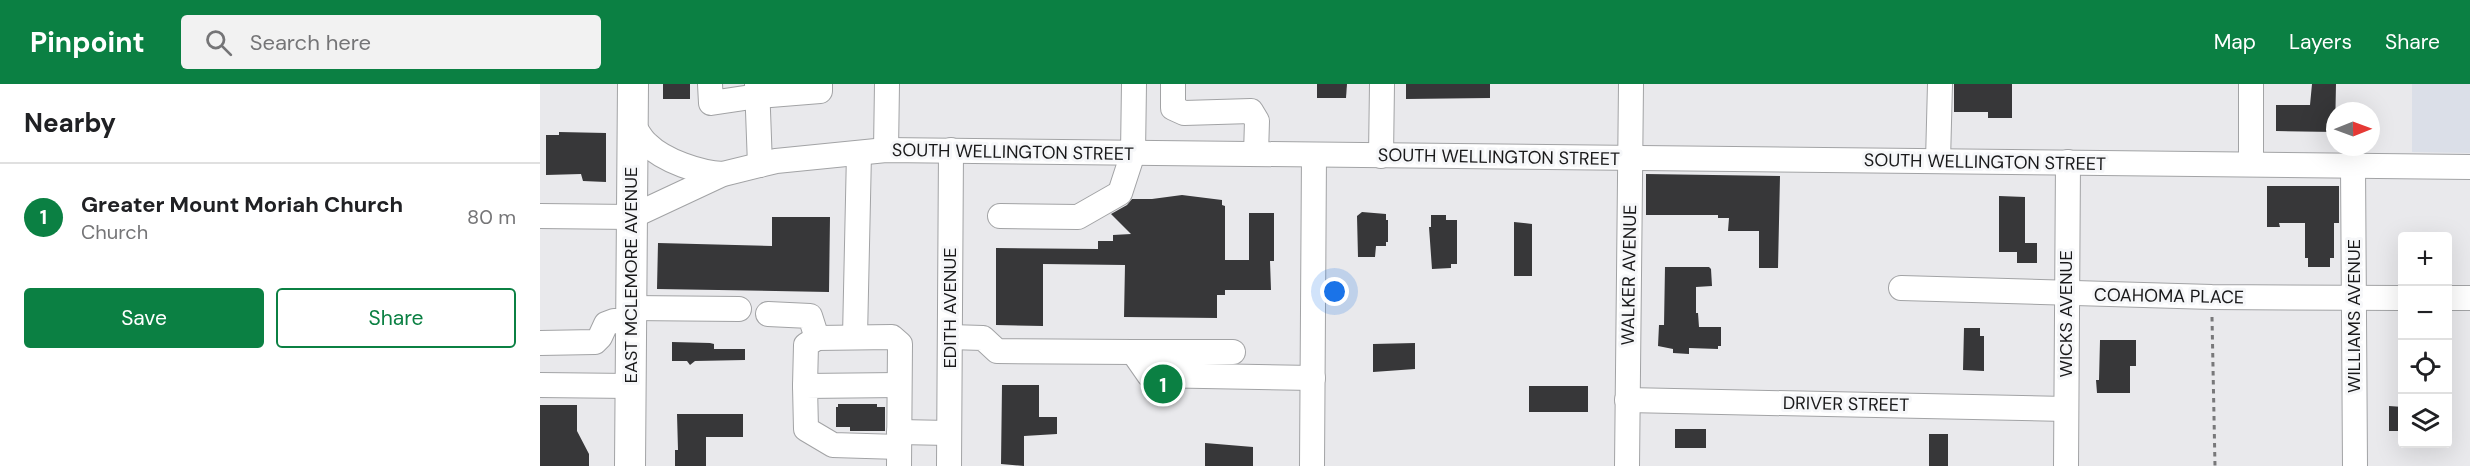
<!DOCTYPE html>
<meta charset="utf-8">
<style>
body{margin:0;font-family:"DM Sans",sans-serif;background:#f2f2f2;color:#202124}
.controls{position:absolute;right:18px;bottom:18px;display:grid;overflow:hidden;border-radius:6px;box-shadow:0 6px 24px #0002}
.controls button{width:54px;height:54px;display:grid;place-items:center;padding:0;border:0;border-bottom:2px solid #e0e0e0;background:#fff;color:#202124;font:30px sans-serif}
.compass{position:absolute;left:1786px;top:18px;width:54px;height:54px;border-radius:50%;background:#fff;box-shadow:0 6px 24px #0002;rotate:89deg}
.you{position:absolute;left:795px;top:208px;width:21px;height:21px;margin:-15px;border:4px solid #fff;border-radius:50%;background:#1a73e8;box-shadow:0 0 0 9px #1a73e833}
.badge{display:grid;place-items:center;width:39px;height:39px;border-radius:50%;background:#0b8043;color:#fff;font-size:20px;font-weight:700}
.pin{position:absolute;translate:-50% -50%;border:3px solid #fff;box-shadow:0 2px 6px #0006}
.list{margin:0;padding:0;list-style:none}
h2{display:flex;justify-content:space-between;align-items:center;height:78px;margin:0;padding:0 24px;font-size:26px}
h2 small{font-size:20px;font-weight:400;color:#757577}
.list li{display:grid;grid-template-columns:39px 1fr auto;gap:18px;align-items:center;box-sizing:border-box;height:108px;padding:0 24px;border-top:2px solid #e0e0e0}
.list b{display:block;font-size:22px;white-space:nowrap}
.list p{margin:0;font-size:20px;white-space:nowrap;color:#757577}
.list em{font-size:20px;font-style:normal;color:#757577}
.actions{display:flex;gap:12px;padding:18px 24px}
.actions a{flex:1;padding:14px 0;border:2px solid #0b8043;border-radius:6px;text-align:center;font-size:21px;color:#0b8043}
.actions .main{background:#0b8043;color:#fff}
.icon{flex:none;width:33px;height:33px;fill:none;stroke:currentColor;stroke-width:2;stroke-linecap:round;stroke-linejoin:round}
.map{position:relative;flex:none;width:1930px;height:382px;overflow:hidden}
header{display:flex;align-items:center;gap:36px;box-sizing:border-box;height:84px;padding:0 30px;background:#0b8043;color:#fff}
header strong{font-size:28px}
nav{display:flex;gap:33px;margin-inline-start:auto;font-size:21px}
.search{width:420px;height:54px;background:#f2f2f2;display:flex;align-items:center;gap:15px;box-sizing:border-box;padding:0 21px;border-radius:6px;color:#757577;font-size:22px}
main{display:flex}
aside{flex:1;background:#fff}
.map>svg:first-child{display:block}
.built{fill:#dbdfe8}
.building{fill:#373739}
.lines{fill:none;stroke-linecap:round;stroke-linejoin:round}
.minor-casing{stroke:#a2a3a5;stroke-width:26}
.major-casing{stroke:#a2a3a5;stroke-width:32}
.path{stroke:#78787a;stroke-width:3;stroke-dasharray:4.5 4.5;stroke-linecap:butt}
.minor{stroke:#fff;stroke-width:24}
.major{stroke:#fff;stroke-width:30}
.labels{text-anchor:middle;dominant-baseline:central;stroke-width:6;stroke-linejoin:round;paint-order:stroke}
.street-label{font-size:18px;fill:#19191a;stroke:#f6f7f9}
</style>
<header>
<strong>Pinpoint</strong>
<div class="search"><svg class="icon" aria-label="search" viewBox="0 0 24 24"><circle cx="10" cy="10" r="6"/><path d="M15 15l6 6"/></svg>Search here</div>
<nav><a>Map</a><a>Layers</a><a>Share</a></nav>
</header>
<main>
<aside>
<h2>Nearby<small></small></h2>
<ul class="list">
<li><span class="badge">1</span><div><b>Greater Mount Moriah Church</b><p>Church</p></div><em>80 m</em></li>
</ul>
<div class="actions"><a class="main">Save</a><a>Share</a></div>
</aside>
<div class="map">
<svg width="1930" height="382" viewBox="0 0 1930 382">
<rect width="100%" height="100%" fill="#e9e9ec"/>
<path class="built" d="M 1872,0 L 1930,0 L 1930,69 L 1872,68 Z"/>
<g class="building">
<rect x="123" y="0" width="27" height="15"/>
<path d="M 777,0 L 807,0 L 806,14 L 777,14 Z"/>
<path d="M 866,0 L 950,0 L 950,14 L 866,15 Z"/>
<path d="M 1414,0 L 1472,0 L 1472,34 L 1448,34 L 1448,28 L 1414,28 Z"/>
<path d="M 1772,0 L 1796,0 L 1795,48 L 1736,47 L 1736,21 L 1770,21 Z"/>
<path d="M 19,48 L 66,49 L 66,98 L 43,97 L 41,90 L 6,91 L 6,51 L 19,51 Z"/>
<path d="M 1106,90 L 1240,92 L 1238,184 L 1219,184 L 1219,147 L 1188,147 L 1189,134 L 1178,134 L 1178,131 L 1106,131 Z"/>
<path d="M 1727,102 L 1799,102 L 1799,139 L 1794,139 L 1794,174 L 1790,174 L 1790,183 L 1768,183 L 1768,174 L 1765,174 L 1765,139 L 1739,139 L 1740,143 L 1727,143 Z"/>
<path d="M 642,111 L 682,116 L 682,121 L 685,122 L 685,176 L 709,176 L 709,129 L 734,129 L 734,177 L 730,177 L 731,206 L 685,206 L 685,211 L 677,211 L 677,234 L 584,233 L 585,181 L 503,180 L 503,242 L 456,241 L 456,164 L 558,165 L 558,157 L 573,157 L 573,151 L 591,150 L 571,130 L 587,121 L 592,115 L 612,115 Z"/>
<path d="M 1459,112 L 1485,113 L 1485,159 L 1497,159 L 1497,179 L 1477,179 L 1477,168 L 1459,168 Z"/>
<path d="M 822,128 L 846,130 L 846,136 L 848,136 L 848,158 L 846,158 L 846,162 L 836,162 L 835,173 L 818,173 L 817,132 Z"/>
<path d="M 891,131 L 906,131 L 906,136 L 917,136 L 917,180 L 911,180 L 911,184 L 892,185 L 889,143 L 891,143 Z"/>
<path d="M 232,133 L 290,133 L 289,208 L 117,205 L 118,159 L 232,162 Z"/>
<path d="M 974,138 L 992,140 L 992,192 L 974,192 Z"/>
<path d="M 1125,183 L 1169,183 L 1171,185 L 1172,202 L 1156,203 L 1156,229 L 1158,229 L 1159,243 L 1181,243 L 1181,262 L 1178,262 L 1178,265 L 1149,264 L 1149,270 L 1133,269 L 1133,265 L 1118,262 L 1119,241 L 1124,241 Z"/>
<path d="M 1424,244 L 1440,244 L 1440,252 L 1444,252 L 1444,287 L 1423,286 Z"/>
<path d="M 1560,256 L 1596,256 L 1596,282 L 1590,282 L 1590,309 L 1557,309 L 1556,296 L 1559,296 Z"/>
<path d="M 132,258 L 170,259 L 174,260 L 174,265 L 205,265 L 205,276 L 155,277 L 150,281 L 147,277 L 132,277 Z"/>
<path d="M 875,259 L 875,285 L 833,288 L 833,260 Z"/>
<path d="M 462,301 L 499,301 L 499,333 L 517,333 L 517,350 L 484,352 L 484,382 L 461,380 Z"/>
<rect x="989" y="302" width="59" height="26"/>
<path d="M 298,320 L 337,320 L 337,323 L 345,323 L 345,347 L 310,347 L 310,343 L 296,343 L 296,323 L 298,323 Z"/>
<path d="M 0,321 L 37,321 L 37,347 L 49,370 L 49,382 L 0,382 Z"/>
<path d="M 1849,322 L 1863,323 L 1863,347 L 1849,347 Z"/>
<path d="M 137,330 L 203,330 L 203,353 L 166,353 L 166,382 L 135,382 L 135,366 L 138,366 Z"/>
<rect x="1135" y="345" width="31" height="19"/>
<rect x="1389" y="350" width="19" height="32"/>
<path d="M 665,359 L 713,363 L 713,382 L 665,382 Z"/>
</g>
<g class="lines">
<defs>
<g id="minor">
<path d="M 170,0 L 171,19 L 218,12 L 280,7 L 280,0"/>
<path d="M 217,0 L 220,81"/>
<path d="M 633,0 L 633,24 L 644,29 L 711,27 L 717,37 L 716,70"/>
<path d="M 92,40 C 97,46 101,55 107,60 C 124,77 160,89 183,90"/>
<path d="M 346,66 L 347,0"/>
<path d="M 841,72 L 842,0"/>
<path d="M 1398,77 L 1400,0"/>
<path d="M 1711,80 L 1711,0"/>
<path d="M 1813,82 L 1815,382"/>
<path d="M 0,132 L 91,133 L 183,90 L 236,77 L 346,66 L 1930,83"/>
<path d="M 460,132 L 538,133 L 580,109 L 593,69 L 594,0"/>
<path d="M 1361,204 L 1672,213 L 1862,214"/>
<path d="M 1908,214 L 1930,214"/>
<path d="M 91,224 L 199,225"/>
<path d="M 228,230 L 270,232 L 277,254"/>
<path d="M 315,253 L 319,69"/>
<path d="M 410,253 L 443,254 L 457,267 L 593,268 L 609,291 L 773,294"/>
<path d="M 0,259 L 55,258 L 60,253 L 66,240 L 74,237 L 91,237"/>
<path d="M 593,268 L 693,268"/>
<path d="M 0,301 L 90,302"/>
<path d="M 265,302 L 266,261 L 277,254 L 352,253 L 360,260 L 359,382"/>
<path d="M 1087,316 L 1526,325"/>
<path d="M 359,348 L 409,349"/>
<path d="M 359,363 L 293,361 L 266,345 L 265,302 L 359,301"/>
<path d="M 409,382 L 411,66"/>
<path d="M 772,382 L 774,71"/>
<path d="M 1087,382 L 1091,0"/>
<path d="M 1526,382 L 1528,78"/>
</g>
<path id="major" d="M 90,382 L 93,0"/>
</defs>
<use href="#minor" class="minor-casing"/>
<use href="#major" class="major-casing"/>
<path class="path" d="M 1672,233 L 1675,382"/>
<use href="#minor" class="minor"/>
<use href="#major" class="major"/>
</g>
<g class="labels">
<g class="street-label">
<text transform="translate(473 68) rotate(1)">SOUTH WELLINGTON STREET</text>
<text transform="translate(959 73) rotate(1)">SOUTH WELLINGTON STREET</text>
<text transform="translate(1445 78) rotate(1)">SOUTH WELLINGTON STREET</text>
<text transform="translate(91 191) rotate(-90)">EAST MCLEMORE AVENUE</text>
<text transform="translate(1089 191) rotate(-89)">WALKER AVENUE</text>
<text transform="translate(1629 212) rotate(1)">COAHOMA PLACE</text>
<text transform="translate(410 224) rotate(-90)">EDITH AVENUE</text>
<text transform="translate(1526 230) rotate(-90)">WICKS AVENUE</text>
<text transform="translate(1814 232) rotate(-90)">WILLIAMS AVENUE</text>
<text transform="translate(1306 320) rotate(1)">DRIVER STREET</text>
</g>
</g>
</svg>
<div class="controls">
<button>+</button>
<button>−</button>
<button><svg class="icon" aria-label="locate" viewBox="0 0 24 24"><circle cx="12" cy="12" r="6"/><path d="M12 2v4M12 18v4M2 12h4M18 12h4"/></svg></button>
<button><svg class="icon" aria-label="layers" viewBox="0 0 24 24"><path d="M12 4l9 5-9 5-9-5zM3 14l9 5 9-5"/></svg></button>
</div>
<svg class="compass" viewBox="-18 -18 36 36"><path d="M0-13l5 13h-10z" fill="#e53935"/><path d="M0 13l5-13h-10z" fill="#757577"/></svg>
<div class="you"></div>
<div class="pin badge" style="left:623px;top:300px">1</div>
</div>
</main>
